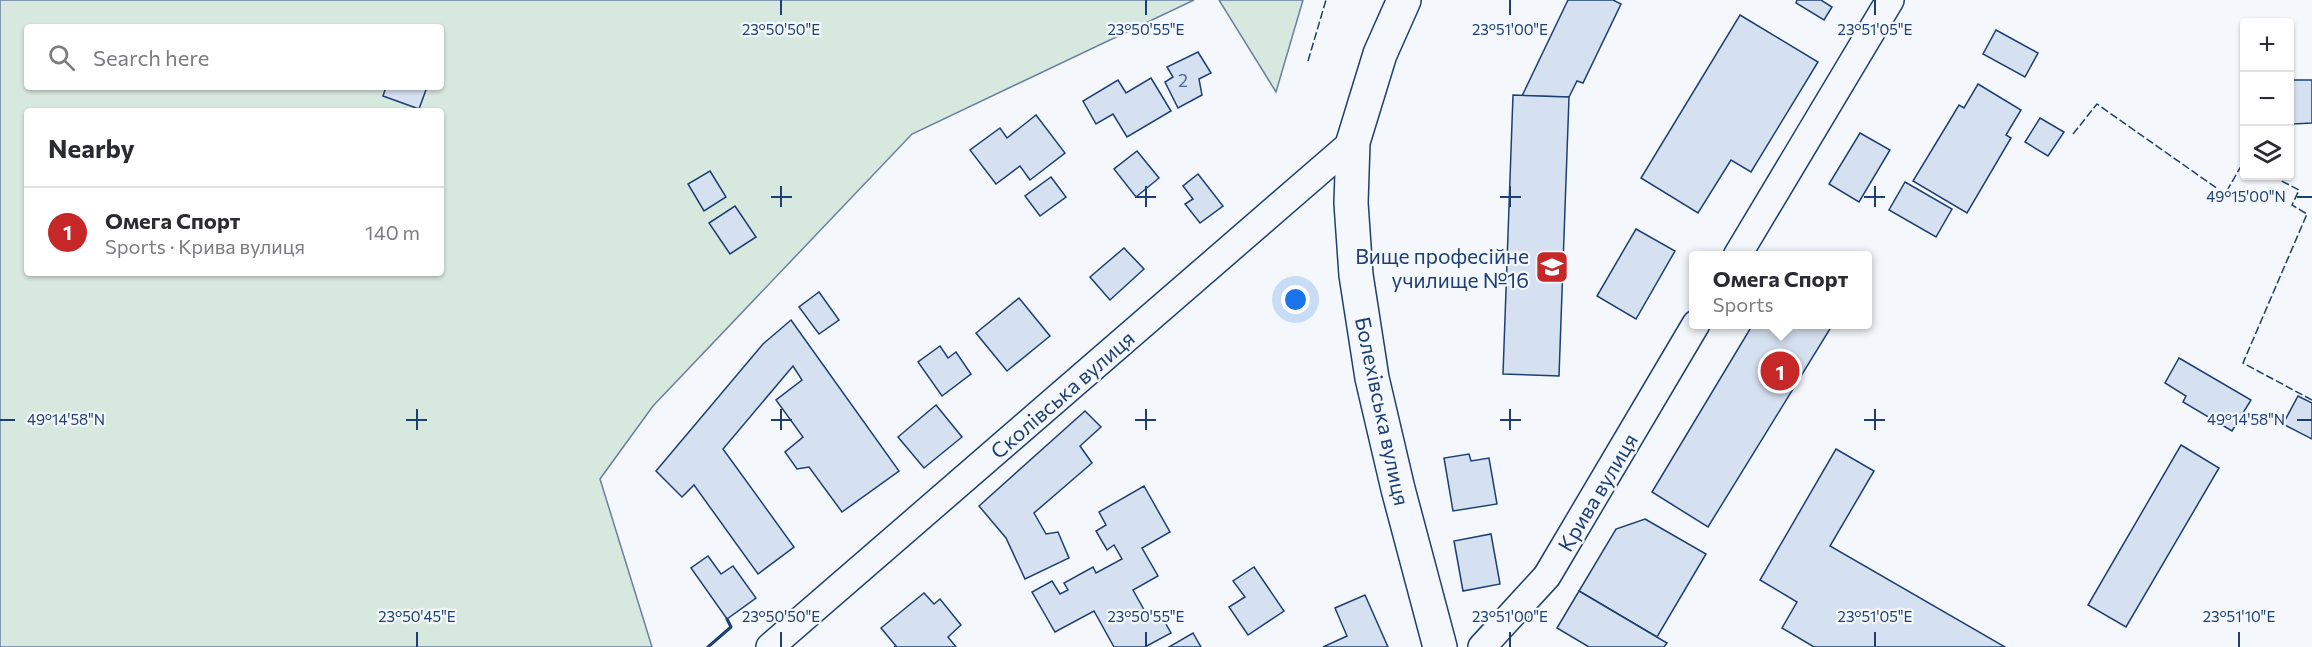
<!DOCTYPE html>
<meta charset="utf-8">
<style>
body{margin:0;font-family:Commissioner,sans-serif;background:#f7f7f7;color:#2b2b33}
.controls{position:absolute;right:18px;top:18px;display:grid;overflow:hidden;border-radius:6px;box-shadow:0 2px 4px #0004}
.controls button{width:54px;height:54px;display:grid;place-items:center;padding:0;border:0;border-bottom:2px solid #e1e1e2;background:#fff;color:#2b2b33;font:30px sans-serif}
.you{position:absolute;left:1296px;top:300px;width:21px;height:21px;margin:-15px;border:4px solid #fff;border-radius:50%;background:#1a73e8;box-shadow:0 0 0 9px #1a73e833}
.badge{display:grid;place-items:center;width:39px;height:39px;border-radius:50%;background:#c62828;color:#fff;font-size:20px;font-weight:700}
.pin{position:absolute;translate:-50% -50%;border:3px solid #fff;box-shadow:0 2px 6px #0006}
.popup{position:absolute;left:1689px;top:251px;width:183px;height:78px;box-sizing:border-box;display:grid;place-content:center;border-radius:6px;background:#fff;filter:drop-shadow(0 2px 4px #0005);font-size:20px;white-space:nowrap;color:#7c7c81}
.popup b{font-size:22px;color:#2b2b33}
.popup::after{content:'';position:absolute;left:50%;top:100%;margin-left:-12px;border:12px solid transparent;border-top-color:#fff}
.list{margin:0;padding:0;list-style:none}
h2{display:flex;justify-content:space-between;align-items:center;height:78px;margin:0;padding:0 24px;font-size:26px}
h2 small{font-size:20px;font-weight:400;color:#7c7c81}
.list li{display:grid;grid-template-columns:39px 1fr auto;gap:18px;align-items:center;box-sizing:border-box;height:90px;padding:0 24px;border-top:2px solid #e1e1e2}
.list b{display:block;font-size:22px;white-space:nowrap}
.list p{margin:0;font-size:20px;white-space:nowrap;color:#7c7c81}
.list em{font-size:20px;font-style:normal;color:#7c7c81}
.icon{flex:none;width:33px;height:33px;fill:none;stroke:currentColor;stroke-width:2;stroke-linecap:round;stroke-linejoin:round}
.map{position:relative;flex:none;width:2312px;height:647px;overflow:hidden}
.search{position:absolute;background:#fff;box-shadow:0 2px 4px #0004;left:24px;top:24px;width:420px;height:66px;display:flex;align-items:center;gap:15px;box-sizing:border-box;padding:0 21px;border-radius:6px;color:#7c7c81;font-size:22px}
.panel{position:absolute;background:#fff;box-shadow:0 2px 4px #0004;left:24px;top:108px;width:420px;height:168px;border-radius:6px}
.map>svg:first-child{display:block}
.green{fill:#d7e8df;stroke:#687fa3;stroke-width:1.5;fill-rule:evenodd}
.building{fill:#d5e0f0;stroke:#1d3f73;stroke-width:1.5}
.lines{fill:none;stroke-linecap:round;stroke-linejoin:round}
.minor-casing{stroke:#1d3f73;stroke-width:30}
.major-casing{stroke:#1d3f73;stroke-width:36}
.minor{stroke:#f4f7fb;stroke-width:27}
.major{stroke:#f4f7fb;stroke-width:33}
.fence{stroke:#1d3f73;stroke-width:1.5;stroke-dasharray:8 3;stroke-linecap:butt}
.wall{stroke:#1d3f73;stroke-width:3}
.ticks{fill:none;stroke:#1d3f73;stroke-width:2}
.labels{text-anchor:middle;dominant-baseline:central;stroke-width:4.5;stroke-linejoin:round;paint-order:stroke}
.number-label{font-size:18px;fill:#4b6792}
.poi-label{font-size:21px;fill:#1d3f73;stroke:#f4f7fb;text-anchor:end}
.street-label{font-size:21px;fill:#1d3f73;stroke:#f4f7fb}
.ticks-label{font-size:15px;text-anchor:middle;fill:#1d3f73;stroke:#f4f7fb;stroke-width:4.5;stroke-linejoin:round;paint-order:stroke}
</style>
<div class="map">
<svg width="2312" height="647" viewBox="0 0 2312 647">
<rect width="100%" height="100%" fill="#f4f7fb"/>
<g class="green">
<path d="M 0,0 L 1194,0 L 912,134 L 653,406 L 600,479 L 652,647 L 0,647 ZM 27,27 L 441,27 L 441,87 L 27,87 ZM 27,111 L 441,111 L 441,273 L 27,273 Z"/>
<path d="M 1219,0 L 1303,0 L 1276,92 Z"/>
</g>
<g class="building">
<path d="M 1568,0 L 1613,0 L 1621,4 L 1583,83 L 1577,81 L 1569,97 L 1522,96 Z"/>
<path d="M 1797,0 L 1821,0 L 1832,7 L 1824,20 L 1796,3 Z"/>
<path d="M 1740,15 L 1818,62 L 1751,172 L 1731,160 L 1698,213 L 1641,178 Z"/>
<path d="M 1996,30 L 2038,53 L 2025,77 L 1983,54 Z"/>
<path d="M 1198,52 L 1211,73 L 1199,79 L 1202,95 L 1178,108 L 1165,82 L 1173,77 L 1167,67 Z"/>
<path d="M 1151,78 L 1171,111 L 1127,137 L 1113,114 L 1096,124 L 1083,101 L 1118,80 L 1126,93 Z"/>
<path d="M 2292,80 L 2312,80 L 2312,123 L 2293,124 Z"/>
<path d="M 1978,84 L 2021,110 L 2006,135 L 2011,138 L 1967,213 L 1913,181 L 1959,105 L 1964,108 Z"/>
<path d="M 386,87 L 427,87 L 419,109 L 383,96 Z"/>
<path d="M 1513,95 L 1569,97 L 1559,376 L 1503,374 Z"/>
<path d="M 1036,115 L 1065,153 L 1030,180 L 1020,166 L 996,184 L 970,150 L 1000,128 L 1007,138 Z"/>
<path d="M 2040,118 L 2064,132 L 2048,156 L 2025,142 Z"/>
<path d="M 1860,133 L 1890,150 L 1859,202 L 1829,184 Z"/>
<path d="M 1137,151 L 1159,178 L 1136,197 L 1114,169 Z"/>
<path d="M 710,171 L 726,197 L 704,211 L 688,184 Z"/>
<path d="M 1198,174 L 1223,206 L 1200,223 L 1185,204 L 1193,199 L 1183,186 Z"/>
<path d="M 1051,177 L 1066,197 L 1040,216 L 1025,196 Z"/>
<path d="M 1905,182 L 1952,209 L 1936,237 L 1889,210 Z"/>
<path d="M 735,206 L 756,237 L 730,254 L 709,223 Z"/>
<path d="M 1636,229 L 1675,251 L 1636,319 L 1597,296 Z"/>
<path d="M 1124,248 L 1144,269 L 1110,300 L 1090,277 Z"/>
<path d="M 819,292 L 839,320 L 819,334 L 799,307 Z"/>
<path d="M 1019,298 L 1050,336 L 1007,371 L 976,333 Z"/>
<path d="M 791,320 L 899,471 L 842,512 L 809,467 L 797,469 L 785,452 L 803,437 L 776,400 L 802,380 L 793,366 L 723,449 L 794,547 L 758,574 L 694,485 L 682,497 L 656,471 L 763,344 Z"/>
<path d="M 1753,324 L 1833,324 L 1708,527 L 1652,492 Z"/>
<path d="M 940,346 L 948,358 L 956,352 L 971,374 L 942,396 L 918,362 Z"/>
<path d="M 2179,358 L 2251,400 L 2232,431 L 2183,402 L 2186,396 L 2165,383 Z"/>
<path d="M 2298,396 L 2312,403 L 2312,439 L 2283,424 Z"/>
<path d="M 936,405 L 962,437 L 924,468 L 898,437 Z"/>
<path d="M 1085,411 L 1101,427 L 1080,446 L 1092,463 L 1034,513 L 1046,534 L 1058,532 L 1069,558 L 1025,579 L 1006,538 L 979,506 Z"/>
<path d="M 2181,445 L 2219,468 L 2126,627 L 2088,605 Z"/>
<path d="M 1836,449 L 1874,471 L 1830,546 L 2005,647 L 1814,647 L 1782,628 L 1797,602 L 1760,580 Z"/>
<path d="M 1469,454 L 1471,461 L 1489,458 L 1497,504 L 1453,511 L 1444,458 Z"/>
<path d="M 1144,486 L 1170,532 L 1142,548 L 1158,576 L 1133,590 L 1147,615 L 1158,610 L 1171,633 L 1145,647 L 1114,647 L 1094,611 L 1055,632 L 1032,592 L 1052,581 L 1060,594 L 1068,590 L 1064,583 L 1093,567 L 1096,573 L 1122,559 L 1114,545 L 1107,550 L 1096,531 L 1106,525 L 1099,512 Z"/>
<path d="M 1645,519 L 1706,554 L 1657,637 L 1579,591 L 1616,529 Z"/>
<path d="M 1491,534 L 1500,584 L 1463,591 L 1454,541 Z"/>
<path d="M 708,556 L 721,574 L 733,566 L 756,598 L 727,619 L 691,568 Z"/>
<path d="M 1254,567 L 1284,611 L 1248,635 L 1229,607 L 1245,597 L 1233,581 Z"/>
<path d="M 1579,591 L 1667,643 L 1664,647 L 1589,647 L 1557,628 Z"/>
<path d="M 924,593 L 934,604 L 940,599 L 961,625 L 948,637 L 956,647 L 894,647 L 896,646 L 881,628 Z"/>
<path d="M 1365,595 L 1388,647 L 1323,647 L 1347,636 L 1335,608 Z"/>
<path d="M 1193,633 L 1201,647 L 1169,647 Z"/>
</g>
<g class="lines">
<defs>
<g id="minor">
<path d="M 1737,256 L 1890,0"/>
<path d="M 770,647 L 1353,142"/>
<path d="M 1482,647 L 1547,576 L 1696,324"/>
</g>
<path id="major" d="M 1404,0 L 1380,54 L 1353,142 L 1351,203 L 1356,275 L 1372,378 L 1398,489 L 1440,647"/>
</defs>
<use href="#minor" class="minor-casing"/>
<use href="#major" class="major-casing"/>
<use href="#minor" class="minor"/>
<use href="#major" class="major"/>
<g class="fence">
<path d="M 1308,61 L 1326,0"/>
<path d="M 2073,134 L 2097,104 L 2225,194 L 2244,161"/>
<path d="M 2272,176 L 2299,190 L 2292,205 L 2307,214 L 2243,363 L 2312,400"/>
</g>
<path class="wall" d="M 708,647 L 731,627 L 727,619"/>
</g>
<path class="ticks" d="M 781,0 L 781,15M 1146,0 L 1146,15M 1510,0 L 1510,15M 1875,0 L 1875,15M 781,186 L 781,207M 1146,186 L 1146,207M 1510,186 L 1510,207M 1875,186 L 1875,207M 771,197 L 792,197M 1135,197 L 1156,197M 1500,197 L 1521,197M 1864,197 L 1885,197M 2297,197 L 2312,197M 417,409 L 417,430M 781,409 L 781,430M 1146,409 L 1146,430M 1510,409 L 1510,430M 1875,409 L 1875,430M 0,420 L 15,420M 406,420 L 427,420M 771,420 L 792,420M 1135,420 L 1156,420M 1500,420 L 1521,420M 1864,420 L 1885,420M 2297,420 L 2312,420M 417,632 L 417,647M 781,632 L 781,647M 1146,632 L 1146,647M 1510,632 L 1510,647M 1875,632 L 1875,647M 2239,632 L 2239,647"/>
<defs>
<symbol id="university-square" viewBox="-11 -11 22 22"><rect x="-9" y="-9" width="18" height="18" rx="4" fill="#c62828" stroke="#f4f7fb"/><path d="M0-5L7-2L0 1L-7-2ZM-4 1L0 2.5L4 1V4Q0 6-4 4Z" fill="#fff"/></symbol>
</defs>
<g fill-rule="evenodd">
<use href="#university-square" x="1533" y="248" width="38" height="38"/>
</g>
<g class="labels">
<g class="number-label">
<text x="1183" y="80">2</text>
</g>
<g class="poi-label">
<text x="1529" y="255">Вище професійне<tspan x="1529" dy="24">училище №16</tspan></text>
</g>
<g class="street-label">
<text transform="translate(1062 394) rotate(-41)">Сколівська вулиця</text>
<text transform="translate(1383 411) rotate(78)">Болехівська вулиця</text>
<text transform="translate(1597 492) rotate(-59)">Крива вулиця</text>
</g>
</g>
<g class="ticks-label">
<text x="781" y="35">23°50'50"E</text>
<text x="1146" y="35">23°50'55"E</text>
<text x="1510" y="35">23°51'00"E</text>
<text x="1875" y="35">23°51'05"E</text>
<text x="2246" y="202">49°15'00"N</text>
<text x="66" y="425">49°14'58"N</text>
<text x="2246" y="425">49°14'58"N</text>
<text x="417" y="622">23°50'45"E</text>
<text x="781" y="622">23°50'50"E</text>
<text x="1146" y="622">23°50'55"E</text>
<text x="1510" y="622">23°51'00"E</text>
<text x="1875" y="622">23°51'05"E</text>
<text x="2239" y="622">23°51'10"E</text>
</g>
</svg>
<div class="controls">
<button>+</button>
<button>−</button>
<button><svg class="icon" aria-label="layers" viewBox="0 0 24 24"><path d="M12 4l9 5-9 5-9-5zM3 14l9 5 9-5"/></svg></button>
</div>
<div class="you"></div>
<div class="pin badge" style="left:1780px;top:371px">1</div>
<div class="popup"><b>Омега Спорт</b>Sports</div>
<div class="search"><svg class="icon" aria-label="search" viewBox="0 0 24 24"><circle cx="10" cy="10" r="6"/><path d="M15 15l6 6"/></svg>Search here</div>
<section class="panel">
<h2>Nearby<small></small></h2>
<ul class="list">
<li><span class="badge">1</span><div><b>Омега Спорт</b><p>Sports · Крива вулиця</p></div><em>140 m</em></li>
</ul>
</section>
</div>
